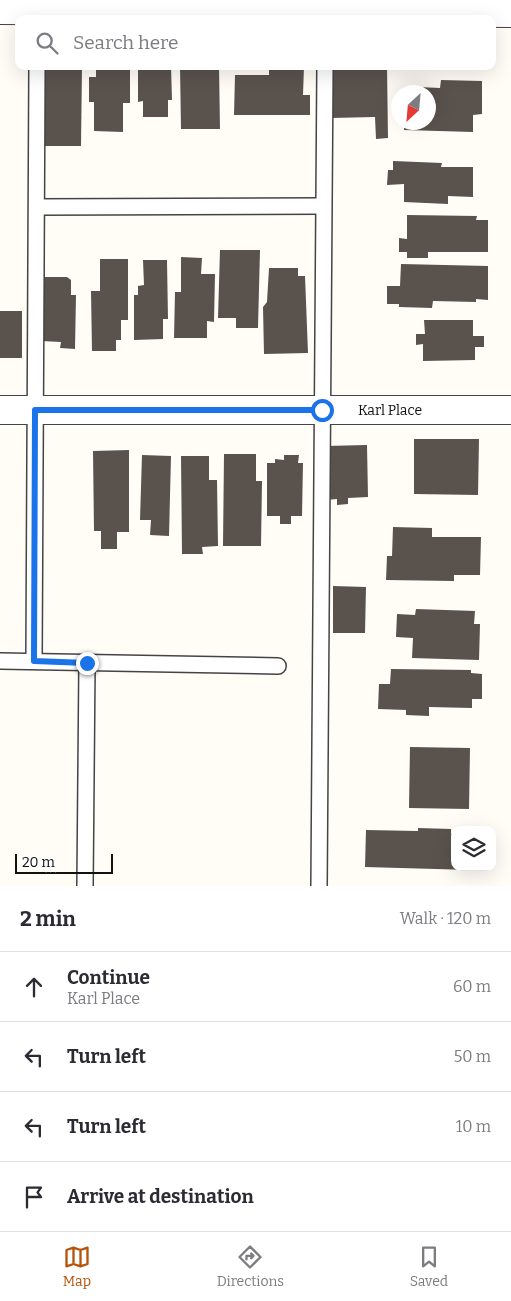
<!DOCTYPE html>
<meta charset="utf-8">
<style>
body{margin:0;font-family:Bitter,serif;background:#f2f2f3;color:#2b2b33}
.controls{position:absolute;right:15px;bottom:15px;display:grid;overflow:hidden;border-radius:10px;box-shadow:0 5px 20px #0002}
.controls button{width:45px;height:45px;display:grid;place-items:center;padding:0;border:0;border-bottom:1px solid #e1e1e2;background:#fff;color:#2b2b33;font:25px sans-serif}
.compass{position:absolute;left:391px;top:85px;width:45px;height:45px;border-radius:50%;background:#fff;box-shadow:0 5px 20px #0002;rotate:206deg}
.scale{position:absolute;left:15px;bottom:12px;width:98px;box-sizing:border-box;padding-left:5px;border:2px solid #111;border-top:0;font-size:14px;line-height:18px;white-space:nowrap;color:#111;-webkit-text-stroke:4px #fff;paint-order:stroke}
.stop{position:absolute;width:15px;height:15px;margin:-11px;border:4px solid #1a73e8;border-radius:50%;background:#fff}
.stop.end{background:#1a73e8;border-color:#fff;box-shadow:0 1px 5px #0008}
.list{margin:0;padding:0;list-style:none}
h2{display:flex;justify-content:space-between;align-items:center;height:65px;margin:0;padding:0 20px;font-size:21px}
h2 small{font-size:16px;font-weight:400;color:#7c7c81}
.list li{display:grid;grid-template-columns:32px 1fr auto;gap:15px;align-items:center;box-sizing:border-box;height:70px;padding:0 20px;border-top:1px solid #e1e1e2}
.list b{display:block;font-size:19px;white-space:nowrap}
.list p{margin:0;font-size:16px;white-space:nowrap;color:#7c7c81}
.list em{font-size:16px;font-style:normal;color:#7c7c81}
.icon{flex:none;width:28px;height:28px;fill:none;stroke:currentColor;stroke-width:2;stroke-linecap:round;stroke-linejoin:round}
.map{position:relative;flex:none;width:511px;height:886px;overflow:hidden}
.search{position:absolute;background:#fff;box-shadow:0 5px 20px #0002;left:15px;right:15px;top:15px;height:55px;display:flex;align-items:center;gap:12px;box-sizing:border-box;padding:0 18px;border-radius:10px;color:#7c7c81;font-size:19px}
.sheet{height:345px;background:#fff}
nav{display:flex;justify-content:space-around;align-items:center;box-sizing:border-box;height:70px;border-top:1px solid #e1e1e2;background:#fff;font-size:14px;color:#7c7c81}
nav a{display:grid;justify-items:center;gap:2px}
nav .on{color:#b45309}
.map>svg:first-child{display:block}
.building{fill:#5a524d}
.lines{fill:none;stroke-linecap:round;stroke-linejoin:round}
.lane-casing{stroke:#444;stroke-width:18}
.street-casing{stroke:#444;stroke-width:30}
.lane{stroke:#fff;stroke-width:15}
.street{stroke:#fff;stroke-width:28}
.route{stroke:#1a73e8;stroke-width:6}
.labels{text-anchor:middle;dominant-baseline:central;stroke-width:5;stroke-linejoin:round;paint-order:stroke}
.street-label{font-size:14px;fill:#111;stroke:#fff}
</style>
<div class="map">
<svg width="511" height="886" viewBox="0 0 511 886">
<rect width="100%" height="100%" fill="#fffdf5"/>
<g class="building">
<path d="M 44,66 L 82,66 L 81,146 L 43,146 Z"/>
<path d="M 96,66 L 130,66 L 130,103 L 123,103 L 123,132 L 94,131 L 94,102 L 89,102 L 89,77 L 96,77 Z"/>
<path d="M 138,66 L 171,66 L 172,100 L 168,100 L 168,117 L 143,117 L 143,101 L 138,102 Z"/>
<path d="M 180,66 L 219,66 L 220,129 L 181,129 Z"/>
<path d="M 269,66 L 304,66 L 303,95 L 310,95 L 310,115 L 234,115 L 235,75 L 269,75 Z"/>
<path d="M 330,66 L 387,66 L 388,138 L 376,139 L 375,117 L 331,118 Z"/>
<path d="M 441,80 L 482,81 L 482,114 L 473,115 L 473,132 L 404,130 L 404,122 L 428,122 L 428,92 L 418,92 L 418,87 L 440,88 Z"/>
<path d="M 393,161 L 442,163 L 441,167 L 473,167 L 473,197 L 448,196 L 448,204 L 404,202 L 404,184 L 387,185 L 388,170 L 393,170 Z"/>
<path d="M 407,215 L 477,216 L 476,220 L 488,220 L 488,252 L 428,252 L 428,258 L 407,258 L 407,252 L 399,252 L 399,238 L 407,239 Z"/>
<path d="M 220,250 L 260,250 L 258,328 L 236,328 L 236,318 L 218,318 Z"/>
<path d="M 181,257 L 202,258 L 201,274 L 215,274 L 214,322 L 207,321 L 207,338 L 174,338 L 175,292 L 181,292 Z"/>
<path d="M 100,259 L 128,259 L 128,320 L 121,320 L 121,340 L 116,340 L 116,351 L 92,351 L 91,291 L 100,291 Z"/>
<path d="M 143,260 L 167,260 L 168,319 L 163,319 L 163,339 L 134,340 L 134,295 L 138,295 L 138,286 L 144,285 Z"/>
<path d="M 401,264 L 488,266 L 488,300 L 476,299 L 476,302 L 433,301 L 432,308 L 399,307 L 399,304 L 387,304 L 387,286 L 400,286 Z"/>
<path d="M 269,268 L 298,268 L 298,276 L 305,276 L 308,353 L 264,354 L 263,307 L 267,302 Z"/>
<path d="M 42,277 L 67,277 L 71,280 L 71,295 L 76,295 L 75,349 L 60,348 L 61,342 L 41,341 Z"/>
<rect x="0" y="311" width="22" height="47"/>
<path d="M 424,320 L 473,320 L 473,336 L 484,336 L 484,347 L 475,347 L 475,360 L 423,361 L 423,344 L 416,345 L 416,334 L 425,334 Z"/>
<path d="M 414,439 L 479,439 L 478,495 L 414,494 Z"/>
<path d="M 367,445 L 368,497 L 348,498 L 348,504 L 337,505 L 337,499 L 326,500 L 325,446 Z"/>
<path d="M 129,450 L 129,532 L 117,532 L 117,549 L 101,549 L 101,531 L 94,531 L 93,451 Z"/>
<path d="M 224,454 L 256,454 L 256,481 L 262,481 L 261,546 L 223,546 Z"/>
<path d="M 142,455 L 171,456 L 169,536 L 150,535 L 151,520 L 140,520 Z"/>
<path d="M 284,455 L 299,455 L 298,463 L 303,463 L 302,516 L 291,516 L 291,524 L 280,524 L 280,516 L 267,516 L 267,463 L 275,463 L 275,459 L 284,460 Z"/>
<path d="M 181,456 L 209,456 L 209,480 L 217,480 L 218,546 L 202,547 L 203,554 L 182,554 Z"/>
<path d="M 393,527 L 432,528 L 432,537 L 481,537 L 480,575 L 454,575 L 454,581 L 386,580 L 387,556 L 392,556 Z"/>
<path d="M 333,586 L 366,587 L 365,633 L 333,633 Z"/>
<path d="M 416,609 L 475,611 L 474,624 L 480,624 L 479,660 L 412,658 L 413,638 L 396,637 L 397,614 L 415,615 Z"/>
<path d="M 391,669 L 471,670 L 471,673 L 482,674 L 482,699 L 472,699 L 472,708 L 429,707 L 429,716 L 406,715 L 406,710 L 378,709 L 379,684 L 390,684 Z"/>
<path d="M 410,747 L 470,748 L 469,809 L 409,808 Z"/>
<path d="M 418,828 L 451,829 L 451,834 L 455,834 L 455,867 L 471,867 L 471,870 L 365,867 L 366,830 L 418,831 Z"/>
</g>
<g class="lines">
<defs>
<g id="lane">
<path d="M 37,207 L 323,206"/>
<path d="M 0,661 L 278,666"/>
<path d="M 34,661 L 37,66"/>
<path d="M 85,886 L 87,663"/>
<path d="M 319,886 L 325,66"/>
</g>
<g id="street">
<path d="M 0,10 L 511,13"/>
<path id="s1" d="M 0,410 L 511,410"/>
</g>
</defs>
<use href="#lane" class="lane-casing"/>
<use href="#street" class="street-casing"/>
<use href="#lane" class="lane"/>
<use href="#street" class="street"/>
</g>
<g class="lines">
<path class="route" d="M 87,663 L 34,661 L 35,410 L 322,410"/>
</g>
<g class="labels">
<g class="street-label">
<text stroke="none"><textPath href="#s1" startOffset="390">Karl Place</textPath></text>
</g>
</g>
</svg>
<div class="controls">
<button><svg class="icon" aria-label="layers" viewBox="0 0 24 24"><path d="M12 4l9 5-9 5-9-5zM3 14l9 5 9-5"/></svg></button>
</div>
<svg class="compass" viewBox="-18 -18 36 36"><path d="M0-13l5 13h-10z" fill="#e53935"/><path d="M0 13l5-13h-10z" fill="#7c7c81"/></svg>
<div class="scale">20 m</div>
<div class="stop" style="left:322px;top:410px"></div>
<div class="stop end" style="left:87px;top:663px"></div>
<div class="search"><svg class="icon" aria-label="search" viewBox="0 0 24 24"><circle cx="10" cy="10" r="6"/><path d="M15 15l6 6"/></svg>Search here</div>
</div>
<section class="sheet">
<h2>2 min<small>Walk · 120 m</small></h2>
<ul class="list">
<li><svg class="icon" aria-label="ahead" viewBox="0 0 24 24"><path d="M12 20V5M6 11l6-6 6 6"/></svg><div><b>Continue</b><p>Karl Place</p></div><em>60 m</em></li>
<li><svg class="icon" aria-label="left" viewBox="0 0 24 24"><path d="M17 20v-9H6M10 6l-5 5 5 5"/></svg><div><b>Turn left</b></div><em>50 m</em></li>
<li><svg class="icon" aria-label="left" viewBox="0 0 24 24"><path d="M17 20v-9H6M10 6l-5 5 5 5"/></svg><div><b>Turn left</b></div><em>10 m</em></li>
<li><svg class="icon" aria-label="arrive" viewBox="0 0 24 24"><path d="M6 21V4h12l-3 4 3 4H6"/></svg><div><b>Arrive at destination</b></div></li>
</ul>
</section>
<nav>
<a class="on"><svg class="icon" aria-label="map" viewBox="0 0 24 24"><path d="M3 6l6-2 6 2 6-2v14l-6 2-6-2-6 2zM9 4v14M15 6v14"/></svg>Map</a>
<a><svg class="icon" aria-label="directions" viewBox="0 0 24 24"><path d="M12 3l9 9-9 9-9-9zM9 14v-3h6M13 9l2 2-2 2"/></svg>Directions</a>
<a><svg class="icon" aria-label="saved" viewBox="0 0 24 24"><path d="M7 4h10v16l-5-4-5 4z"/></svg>Saved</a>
</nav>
